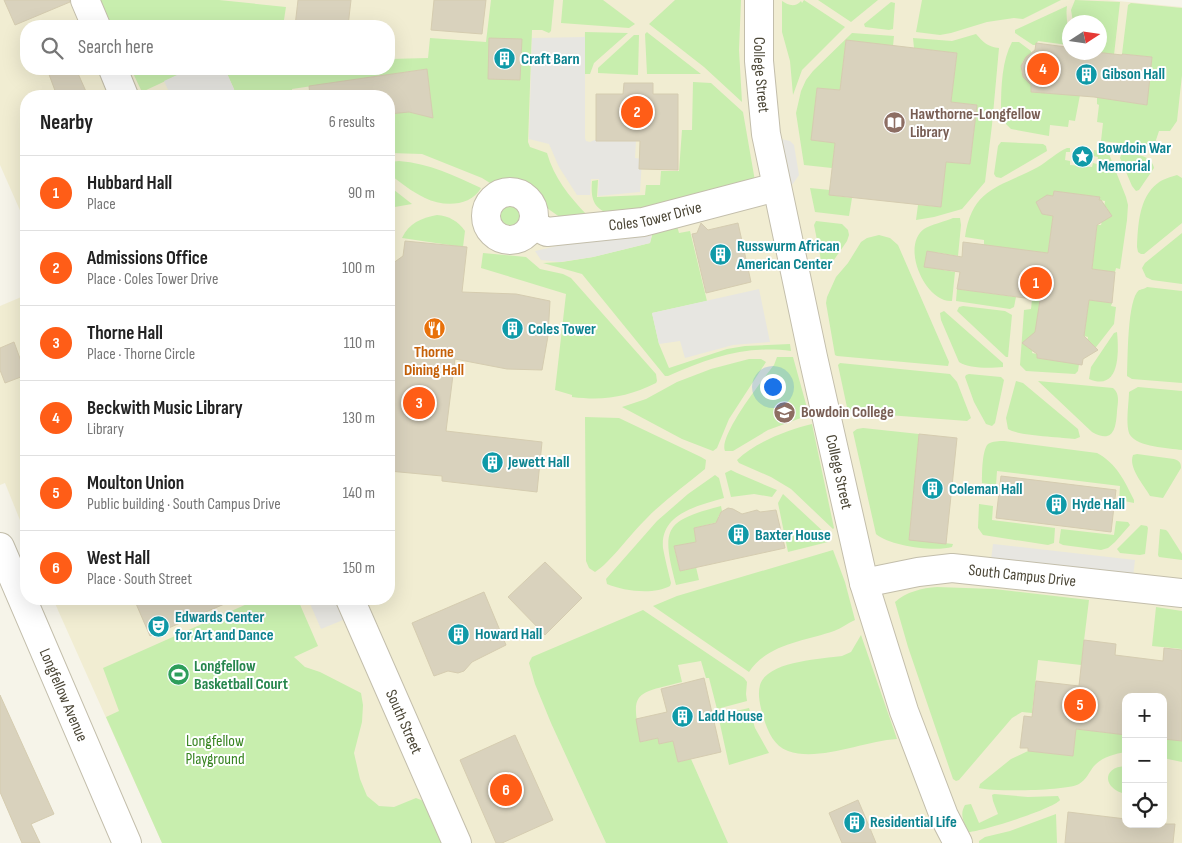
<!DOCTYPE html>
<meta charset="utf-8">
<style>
body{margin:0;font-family:"Sofia Sans Condensed",sans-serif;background:#f6f6f6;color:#222}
.controls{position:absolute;right:15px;bottom:15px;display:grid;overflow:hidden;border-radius:10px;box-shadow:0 5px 20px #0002}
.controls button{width:45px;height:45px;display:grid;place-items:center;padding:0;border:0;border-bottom:1px solid #e0e0e0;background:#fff;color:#222;font:25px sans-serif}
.compass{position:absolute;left:1062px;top:15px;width:45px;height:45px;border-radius:50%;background:#fff;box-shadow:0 5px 20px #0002;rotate:78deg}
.you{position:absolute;left:772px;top:386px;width:18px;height:18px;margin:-12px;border:4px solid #fff;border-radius:50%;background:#1a73e8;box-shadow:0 0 0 8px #1a73e833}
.badge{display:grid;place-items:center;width:32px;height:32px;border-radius:50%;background:#ff5d17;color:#fff;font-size:16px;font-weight:700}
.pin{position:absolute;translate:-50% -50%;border:2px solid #fff;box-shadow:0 1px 5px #0006}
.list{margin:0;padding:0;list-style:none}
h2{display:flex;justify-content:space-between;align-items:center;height:65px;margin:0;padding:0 20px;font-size:21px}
h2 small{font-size:16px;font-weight:400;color:#767676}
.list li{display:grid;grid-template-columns:32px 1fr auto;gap:15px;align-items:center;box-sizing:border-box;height:75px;padding:0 20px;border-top:1px solid #e0e0e0}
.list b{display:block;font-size:19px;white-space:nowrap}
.list p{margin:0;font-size:16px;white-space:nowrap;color:#767676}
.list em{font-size:16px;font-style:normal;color:#767676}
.icon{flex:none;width:28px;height:28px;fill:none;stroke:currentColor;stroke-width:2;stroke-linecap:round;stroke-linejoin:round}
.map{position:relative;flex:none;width:1182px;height:843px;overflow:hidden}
.search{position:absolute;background:#fff;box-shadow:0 5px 20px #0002;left:20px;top:20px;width:375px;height:55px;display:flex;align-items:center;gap:12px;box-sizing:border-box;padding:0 18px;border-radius:20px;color:#767676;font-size:19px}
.panel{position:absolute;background:#fff;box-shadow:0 5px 20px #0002;left:20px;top:90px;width:375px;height:515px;border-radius:20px}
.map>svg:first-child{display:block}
.education{fill:#f1edd2;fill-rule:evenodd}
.green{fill:#c8eeae}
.parking{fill:#e7e6e1}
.building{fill:#d9d2bd;stroke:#d5ccb0}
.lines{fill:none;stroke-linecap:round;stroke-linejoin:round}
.minor-casing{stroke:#c3beab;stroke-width:30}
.minor{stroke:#fff;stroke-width:28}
.labels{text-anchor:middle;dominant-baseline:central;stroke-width:4;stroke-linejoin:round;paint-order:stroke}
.culture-label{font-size:16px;font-weight:bold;fill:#0d838f;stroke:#fff;text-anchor:start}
.street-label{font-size:16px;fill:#4b4636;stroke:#fff}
.education-label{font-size:16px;font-weight:bold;fill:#785e54;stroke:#fff;text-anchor:start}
.food-label{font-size:16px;font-weight:bold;fill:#c56008;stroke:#fff}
.leisure-label{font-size:16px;font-weight:bold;fill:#27864d;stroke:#fff;text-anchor:start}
.park-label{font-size:16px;fill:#388422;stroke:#fff}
</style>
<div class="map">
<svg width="1182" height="843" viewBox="0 0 1182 843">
<rect width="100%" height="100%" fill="#f6f4e9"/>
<g class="education">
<path d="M 0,0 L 1107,0 L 1182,7 L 1182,843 L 162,843 L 53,599 L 389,599 L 389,96 L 26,96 L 26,224 L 0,165 ZM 1070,22 L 1100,22 L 1100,52 L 1070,52 ZM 26,26 L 389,26 L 389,69 L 26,69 ZM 1126,697 L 1163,697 L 1163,824 L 1126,824 Z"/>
<path d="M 26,295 L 26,535 L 5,483 L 0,485 L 0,306 Z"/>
</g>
<g class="green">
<path d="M 100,0 L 219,0 L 286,7 L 283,26 L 112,26 Z"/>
<path d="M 491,0 L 554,0 L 551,31 L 549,33 L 542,30 L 532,30 L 528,142 L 530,147 L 547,153 C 554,178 569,196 587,215 L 564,220 L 517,187 L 510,186 L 495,190 L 490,183 L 482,178 L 422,154 L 389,153 L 389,114 L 399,113 L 426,69 L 292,89 L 293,96 L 237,96 L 225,69 L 389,69 L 389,59 L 428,58 L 430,38 L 486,42 Z"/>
<path d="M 563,0 L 603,0 L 635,24 L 629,28 L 561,23 Z"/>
<path d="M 675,0 L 741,0 L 739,50 L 742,102 L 704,67 L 649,24 Z"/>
<path d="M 804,0 L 845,27 L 802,70 L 793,95 L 790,61 L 782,32 L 782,1 C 788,5 795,8 801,1 L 802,3 Z"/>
<path d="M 818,0 L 878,0 L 851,22 Z"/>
<path d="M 922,0 L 1061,0 L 1023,19 L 1014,18 L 987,22 L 951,33 L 940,35 L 916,32 Z"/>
<path d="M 1075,0 L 1120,2 L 1114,55 L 1095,53 L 1100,52 L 1100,22 L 1073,22 L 1071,10 Z"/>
<path d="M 891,2 L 895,3 L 893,29 L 889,30 L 865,27 L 864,24 Z"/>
<path d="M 1131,3 L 1182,8 L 1182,75 L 1177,121 L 1170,131 L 1159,131 L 1155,143 L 1149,146 L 1101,141 L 1103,123 L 1097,122 L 1099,105 L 1097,104 L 1097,97 L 1146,105 L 1152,57 L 1122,54 L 1128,5 Z"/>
<path d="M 1067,6 C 1065,19 1070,31 1068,45 L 1038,41 L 1036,45 L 1033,45 L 1015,33 L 1015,30 Z"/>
<path d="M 585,32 L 628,33 L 594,63 L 590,74 L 584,74 Z"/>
<path d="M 647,32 L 648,33 L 701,74 L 647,74 L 645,34 Z"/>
<path d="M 852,33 L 894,36 L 893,46 L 846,40 L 840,90 L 817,88 L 812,140 L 835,143 L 832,168 L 804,165 L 796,113 L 801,91 L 806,80 L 813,71 Z"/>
<path d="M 976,34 C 983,42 988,47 999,48 L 992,125 L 985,182 L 962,209 L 934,217 L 916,220 L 918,205 L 941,207 L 946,162 L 970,164 L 977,105 L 951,102 L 957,53 L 914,48 L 913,38 L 952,41 Z"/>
<path d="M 634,35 L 639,35 L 638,75 L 598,73 L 598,68 Z"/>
<path d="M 1012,42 L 1019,42 L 1031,51 L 1031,54 C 1022,59 1019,66 1023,77 L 1032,83 L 1031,92 L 1080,95 L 1075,121 L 1069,120 L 1068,127 L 1050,125 L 1049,136 L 1011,129 L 1006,124 L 1006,113 L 1001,108 C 1001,87 1002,60 1012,42 Z"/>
<path d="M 131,69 L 191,69 L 142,92 Z"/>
<path d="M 693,82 L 711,83 L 743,112 L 755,181 L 619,217 C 597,211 590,205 592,181 L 598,180 L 597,197 L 645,195 L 646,185 L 660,185 L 661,171 L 679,171 L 682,130 L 692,130 Z"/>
<path d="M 1001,142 L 1043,144 L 1046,146 L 1047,151 L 1001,178 L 996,177 L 994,174 L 998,146 Z"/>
<path d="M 1067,148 L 1070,148 L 1070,152 L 1066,152 L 1065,160 L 1070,161 L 1070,165 L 1092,167 L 1093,163 L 1097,164 L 1098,157 L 1093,156 L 1094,150 L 1104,151 L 1109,154 L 1126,197 L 1128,205 L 1127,220 L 1120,269 L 1116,268 L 1115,272 L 1092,269 L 1097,225 L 1101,225 L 1102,221 L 1109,213 L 1107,208 L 1104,207 L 1105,201 L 1099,200 L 1099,197 L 1054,191 L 1053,196 L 1044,214 L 1053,216 L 1048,253 L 984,245 L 984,240 L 965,237 C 972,187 1001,187 1038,167 C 1047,162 1057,152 1067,148 Z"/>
<path d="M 1121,155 C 1133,154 1151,154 1154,168 L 1139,190 L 1136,191 L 1132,186 L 1120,158 Z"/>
<path d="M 399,161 C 429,163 455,176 481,188 C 470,207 443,207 425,198 C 412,192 400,182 389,174 L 389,162 Z"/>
<path d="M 1177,175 L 1182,178 L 1182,223 L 1144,254 L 1141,254 L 1138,252 L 1137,247 C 1138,225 1139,197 1158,183 C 1163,179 1171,177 1177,175 Z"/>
<path d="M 389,186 L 412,204 L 389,208 Z"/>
<path d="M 810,188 L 830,190 L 830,195 L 852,198 L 849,216 L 815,212 Z"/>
<circle cx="509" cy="216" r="13"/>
<path d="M 437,215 C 449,216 458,221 465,231 L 463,247 L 402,238 C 409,223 421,218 437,215 Z"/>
<path d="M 953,218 L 960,218 L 961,225 L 958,256 L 934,252 L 932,268 L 955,272 L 952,301 C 926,303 900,247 924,229 C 930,225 946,221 953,218 Z"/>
<path d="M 816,221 L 842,224 L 848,230 L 849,235 L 847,241 L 827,270 L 823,270 L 814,225 Z"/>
<path d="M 677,226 L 679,233 L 690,231 L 707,301 L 652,313 L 659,344 L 669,368 L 727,349 L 745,346 L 790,344 L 791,351 C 746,345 709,358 668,376 L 665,376 L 582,274 L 543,263 L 562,262 L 593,257 L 650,243 L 653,232 Z"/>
<path d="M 1182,233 L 1182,284 L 1152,280 L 1146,277 L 1142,268 L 1145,263 Z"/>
<path d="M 879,235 L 890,238 L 898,245 L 949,362 L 948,366 L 837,356 L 835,355 L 826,303 L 827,297 L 836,277 L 848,263 L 861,242 L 867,238 Z"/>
<path d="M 483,253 L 526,257 L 540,269 L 563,274 L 571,278 L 656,374 L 657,381 L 656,383 C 627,397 605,401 572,397 L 572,395 L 555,390 L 566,294 L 481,268 Z"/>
<path d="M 1147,287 L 1182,291 L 1182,383 L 1132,379 L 1127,376 C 1128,359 1127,300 1139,290 C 1140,290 1146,288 1147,287 Z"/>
<path d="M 957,289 L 1016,297 L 1014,307 L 1010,309 L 956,301 Z"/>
<path d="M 1032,299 L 1043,300 L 1034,336 L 1026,345 L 1027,347 L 1033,349 L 1032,353 L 1037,354 L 1037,358 L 1079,364 L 1078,371 L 1075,374 L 1026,371 L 1020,365 L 1024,310 L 1031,309 Z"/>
<path d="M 1089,300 L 1112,303 L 1111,306 L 1116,307 L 1114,324 L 1093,351 L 1087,342 L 1088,337 L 1084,336 Z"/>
<path d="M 963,306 L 1005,311 L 1012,315 L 1008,357 L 1006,357 L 957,311 L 959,307 Z"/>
<path d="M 944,311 L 1003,363 L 1003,367 C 991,368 969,369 959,362 L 941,320 L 940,313 Z"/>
<path d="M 1117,332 C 1119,352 1120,392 1089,379 L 1091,367 L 1114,333 Z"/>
<path d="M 777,357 L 793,357 L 809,415 L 768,430 L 733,451 L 725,451 C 718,436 763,379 774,365 Z"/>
<path d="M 749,359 L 761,359 L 766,362 L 729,419 L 717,448 L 713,451 L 682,439 L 622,407 L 646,399 L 677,382 L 711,369 Z"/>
<path d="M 840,363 L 950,374 L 957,382 L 971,418 L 967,421 L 848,412 L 838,365 Z"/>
<path d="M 969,374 L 1001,377 L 1004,380 L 995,423 L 992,426 L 986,424 L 974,402 L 965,377 L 966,375 Z"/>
<path d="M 1016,381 L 1023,383 L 1078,429 L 1080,437 L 1075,439 C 1061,437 1018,436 1008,429 L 1006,418 Z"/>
<path d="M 1038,381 L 1113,388 C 1120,394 1118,402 1117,411 C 1116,429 1113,444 1092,432 Z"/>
<path d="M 1138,387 L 1182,391 L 1182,450 C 1168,448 1138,447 1130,435 C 1125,426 1129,402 1129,392 Z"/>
<path d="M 585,417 L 619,418 L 701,457 L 706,460 L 705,469 C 685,486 664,500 646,519 C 632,532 610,563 595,572 L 589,568 L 586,561 Z"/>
<path d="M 812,424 L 834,528 L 833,529 L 791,489 L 771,477 L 739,463 L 737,460 C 756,442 787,430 812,424 Z"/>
<path d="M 863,428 L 919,434 L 909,539 L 953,544 L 952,547 C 934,552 890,546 876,534 L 853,432 L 857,429 Z"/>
<path d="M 1004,441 L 1097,453 C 1117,464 1124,480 1134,500 L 1134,503 L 1119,500 L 1120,486 L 997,471 L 996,485 L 982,483 C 982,474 982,450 988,444 C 993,441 999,441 1004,441 Z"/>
<path d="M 1137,454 L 1174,459 C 1180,461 1181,463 1181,468 L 1163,498 L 1150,496 C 1144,485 1128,468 1133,455 Z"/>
<path d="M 731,470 L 737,473 L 777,490 L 772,497 L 754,494 L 731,497 L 725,473 Z"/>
<path d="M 715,475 L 719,478 L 724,498 C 698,506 660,513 663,548 C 665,559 668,571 671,583 L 670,586 C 654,595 623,591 607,584 L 606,579 L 657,521 L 688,494 Z"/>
<path d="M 783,494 L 827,535 L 828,542 L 788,552 L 778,503 Z"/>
<path d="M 979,504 L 993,506 L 992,520 L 1055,528 L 1054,543 L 1048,545 L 983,535 L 978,528 Z"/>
<path d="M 721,506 L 722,511 L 718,517 L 718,522 L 694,528 L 696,542 L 674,547 L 680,571 L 696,567 L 699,580 L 676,585 C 661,528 664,521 721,506 Z"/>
<path d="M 1116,521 L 1128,522 L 1130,525 L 1115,542 L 1108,548 L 1101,550 L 1063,545 L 1059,543 L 1061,529 L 1114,535 Z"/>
<path d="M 1141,525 L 1147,526 L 1148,528 L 1145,554 L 1140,555 L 1120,553 L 1117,549 Z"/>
<path d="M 1160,529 L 1166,530 L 1168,532 L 1182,554 L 1182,560 L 1159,557 L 1158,555 Z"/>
<path d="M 833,550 L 845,582 L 855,620 C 848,623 842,628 834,631 C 805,641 767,644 749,672 L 653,606 L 677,596 Z"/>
<path d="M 937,587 L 994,589 L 1089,600 L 1081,665 L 1038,660 L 1032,713 L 1022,712 L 1012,718 L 959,780 L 956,781 L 953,779 L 908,647 L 895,602 C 906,592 922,588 937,587 Z"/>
<path d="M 258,599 L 297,599 L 298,600 L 318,646 L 294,657 L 305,667 L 320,672 L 361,693 L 363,705 L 362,722 L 354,753 L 360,779 L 367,796 L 379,806 L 394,807 L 416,798 L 431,804 L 448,843 L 162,843 L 106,717 L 119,711 L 103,668 Z"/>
<path d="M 1156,607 L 1182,611 L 1182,649 L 1152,646 Z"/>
<path d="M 643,610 L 744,678 L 747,682 L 746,694 L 747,701 L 717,709 L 709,678 L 706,678 L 701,661 L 678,665 L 682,682 C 634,694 630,691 641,742 L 658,738 L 659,744 L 673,741 L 678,762 L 691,759 L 728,843 L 606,843 L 551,723 L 535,684 L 529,663 L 532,657 Z"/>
<path d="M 861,635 L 897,739 C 864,741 819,762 788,751 C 774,746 768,732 764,719 C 761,709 757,696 760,685 C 767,661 821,659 842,656 L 851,652 Z"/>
<path d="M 749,708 L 755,728 L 769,753 L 729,765 L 718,715 Z"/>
<path d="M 1076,729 L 1126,735 L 1126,752 C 1114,754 1102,757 1094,766 C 1089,772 1087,779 1079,784 C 1067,791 993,792 979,788 L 980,784 L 1011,759 L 1028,751 L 1073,756 Z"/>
<path d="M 1163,738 L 1182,740 L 1182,762 L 1163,758 Z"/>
<path d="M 1126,766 L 1126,794 C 1104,790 1100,767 1126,766 Z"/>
<path d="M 994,794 L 1028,797 L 1058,796 L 1060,800 C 1053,809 983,831 969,832 C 964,823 959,815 965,805 L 971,804 L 979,823 L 998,814 L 993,801 L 992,795 Z"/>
<path d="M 1056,814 L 1057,843 L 979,843 L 979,841 L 985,837 L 1010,831 Z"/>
</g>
<g class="parking">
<path d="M 585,37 L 585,138 L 586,141 L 590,142 L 597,139 L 636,140 L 635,158 L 642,159 L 640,192 L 598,196 L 599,179 L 591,179 L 590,195 L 577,195 L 559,167 L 549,144 L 529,139 L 532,38 Z"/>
<path d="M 190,69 L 225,69 L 237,96 L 171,96 L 164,81 Z"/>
<path d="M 781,139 L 790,141 L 794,145 L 799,175 L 790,188 Z"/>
<path d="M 654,224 L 650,243 L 593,257 L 560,262 L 541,260 L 535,251 Z"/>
<path d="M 759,289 L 770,342 L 733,345 L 685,358 L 680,341 L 659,344 L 652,313 Z"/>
<path d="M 993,544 L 1135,560 L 1133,577 L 991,560 Z"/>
<path d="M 308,599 L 341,599 L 352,624 L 343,620 L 321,629 Z"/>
</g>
<g class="building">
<path d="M 4,0 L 70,0 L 70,2 L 15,25 Z"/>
<path d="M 298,0 L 351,0 L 348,26 L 295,26 Z"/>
<path d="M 434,0 L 486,0 L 482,34 L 431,30 Z"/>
<path d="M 489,38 L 522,39 L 520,80 L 488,79 Z"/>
<path d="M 846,40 L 957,53 L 951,102 L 977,105 L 970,164 L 946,162 L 941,207 L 829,195 L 835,143 L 811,140 L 817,88 L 840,90 Z"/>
<path d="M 1036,43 L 1066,47 L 1066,49 L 1070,50 L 1070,52 L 1095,52 L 1122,55 L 1122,54 L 1152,57 L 1147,105 L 1094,97 L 1031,92 L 1031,85 L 1023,77 L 1021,66 L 1026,57 L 1035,50 Z"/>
<path d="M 47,69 L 76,69 L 88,96 L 57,96 Z"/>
<path d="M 427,69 L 433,118 L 409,112 L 389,114 L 389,96 L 310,96 L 309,86 Z"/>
<path d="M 624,83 L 653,83 L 653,94 L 678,94 L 678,170 L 639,169 L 640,141 L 596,141 L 596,94 L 623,94 Z"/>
<path d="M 1054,191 L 1100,197 L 1099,200 L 1101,200 L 1112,216 L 1097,225 L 1092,269 L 1115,272 L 1112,303 L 1089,300 L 1084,336 L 1098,350 L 1083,359 L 1082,365 L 1037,358 L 1037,354 L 1022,343 L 1035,332 L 1040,300 L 957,289 L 960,272 L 924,267 L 927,251 L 962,257 L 963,242 L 1048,253 L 1053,216 L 1042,214 L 1036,202 L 1047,195 L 1053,196 Z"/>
<path d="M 701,223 L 708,230 L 738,223 L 751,282 L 706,293 L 692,234 L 697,233 Z"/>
<path d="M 405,241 L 467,247 L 462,292 L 516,294 L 550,301 L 548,336 L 542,370 L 507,369 L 455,359 L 446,431 L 542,442 L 537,492 L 442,481 L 442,476 L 389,471 L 389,266 L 403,256 Z"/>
<path d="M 14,342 L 26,375 L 5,383 L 0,370 L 0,348 Z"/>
<path d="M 919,434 L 957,438 L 946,544 L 909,540 Z"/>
<path d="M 1001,476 L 1116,490 L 1111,532 L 996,518 Z"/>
<path d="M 728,508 L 733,509 L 742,514 L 757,510 L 760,512 L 776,510 L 785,548 L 680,571 L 674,546 L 696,542 L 694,528 L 716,523 L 721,512 Z"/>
<path d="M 545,562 L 582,598 L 545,635 L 508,597 Z"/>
<path d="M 484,592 L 506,645 L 472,662 L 464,671 L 458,673 L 448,671 L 434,676 L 412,623 Z"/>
<path d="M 134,599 L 236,599 L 150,636 Z"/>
<path d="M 1084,640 L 1116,644 L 1115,655 L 1163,661 L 1164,648 L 1182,650 L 1182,741 L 1163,739 L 1163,697 L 1126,697 L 1126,735 L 1076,729 L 1073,756 L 1028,751 L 1028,748 L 1020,748 L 1024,716 L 1032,717 L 1036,681 L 1079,686 Z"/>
<path d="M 704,678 L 721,752 L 678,762 L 673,741 L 659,744 L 658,738 L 640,742 L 636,719 L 667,712 L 661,689 Z"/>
<path d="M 0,695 L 54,814 L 31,824 L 40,843 L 22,843 L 0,792 Z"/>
<path d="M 515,735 L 553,820 L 502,843 L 496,843 L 460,760 Z"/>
<path d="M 858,800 L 869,826 L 876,843 L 842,843 L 829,813 Z"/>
<path d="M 1068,812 L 1126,819 L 1126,824 L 1175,824 L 1173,843 L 1065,843 Z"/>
</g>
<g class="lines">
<defs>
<g id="minor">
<path d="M 85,0 L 96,26"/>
<path id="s1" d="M 759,0 L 759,61 L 766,134 L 813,357 L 864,583 L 904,711 L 944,816 L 958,843"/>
<path d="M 113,69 L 124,96"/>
<circle cx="510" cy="216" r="24"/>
<path id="s2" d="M 533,225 L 547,232 L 643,222 L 776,187"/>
<path id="s3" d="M 0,547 L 127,843"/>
<path id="s4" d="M 864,583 L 918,572 L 952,568 L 1182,593"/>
<path id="s5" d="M 350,599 L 457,843"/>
</g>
</defs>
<use href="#minor" class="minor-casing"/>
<use href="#minor" class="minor"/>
</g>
<defs>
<symbol id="building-disc" viewBox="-11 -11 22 22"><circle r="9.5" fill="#0f9aa8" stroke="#fff"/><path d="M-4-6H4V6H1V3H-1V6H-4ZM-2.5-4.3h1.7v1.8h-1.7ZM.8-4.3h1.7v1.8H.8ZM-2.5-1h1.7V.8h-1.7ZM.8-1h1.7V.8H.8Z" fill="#fff"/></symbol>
<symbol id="library-disc" viewBox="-11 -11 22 22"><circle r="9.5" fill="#8d6e63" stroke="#fff"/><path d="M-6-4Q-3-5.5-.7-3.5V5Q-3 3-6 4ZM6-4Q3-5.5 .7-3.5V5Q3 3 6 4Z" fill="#fff"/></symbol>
<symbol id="sight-disc" viewBox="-11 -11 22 22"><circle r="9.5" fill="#0f9aa8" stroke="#fff"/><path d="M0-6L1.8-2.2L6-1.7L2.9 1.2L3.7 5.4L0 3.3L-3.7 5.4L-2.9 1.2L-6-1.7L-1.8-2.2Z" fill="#fff"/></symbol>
<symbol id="restaurant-disc" viewBox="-11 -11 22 22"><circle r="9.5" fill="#e8710a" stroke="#fff"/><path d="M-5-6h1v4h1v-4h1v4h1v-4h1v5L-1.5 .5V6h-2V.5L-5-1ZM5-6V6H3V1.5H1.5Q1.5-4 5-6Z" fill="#fff"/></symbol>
<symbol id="university-disc" viewBox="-11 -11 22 22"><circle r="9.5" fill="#8d6e63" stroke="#fff"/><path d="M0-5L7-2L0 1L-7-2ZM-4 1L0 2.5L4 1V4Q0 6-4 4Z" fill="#fff"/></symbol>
<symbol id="theatre-disc" viewBox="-11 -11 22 22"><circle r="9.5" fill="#0f9aa8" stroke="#fff"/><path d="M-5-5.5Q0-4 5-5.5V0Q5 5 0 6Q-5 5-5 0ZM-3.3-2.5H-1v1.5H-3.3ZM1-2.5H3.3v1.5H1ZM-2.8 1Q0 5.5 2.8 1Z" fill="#fff"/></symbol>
<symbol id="stadium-disc" viewBox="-11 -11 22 22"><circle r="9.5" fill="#2e9e5b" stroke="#fff"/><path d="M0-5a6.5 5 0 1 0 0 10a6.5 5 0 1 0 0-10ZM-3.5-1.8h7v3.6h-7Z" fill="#fff"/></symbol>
</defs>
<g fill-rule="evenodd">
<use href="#building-disc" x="492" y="46" width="25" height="25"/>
<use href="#building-disc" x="1074" y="62" width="25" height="25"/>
<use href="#library-disc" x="882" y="110" width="25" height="25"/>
<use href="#sight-disc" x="1070" y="144" width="25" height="25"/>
<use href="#building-disc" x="708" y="242" width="25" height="25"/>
<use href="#restaurant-disc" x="422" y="316" width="25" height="25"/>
<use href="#building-disc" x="500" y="316" width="25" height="25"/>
<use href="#university-disc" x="772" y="400" width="25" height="25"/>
<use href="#building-disc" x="480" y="450" width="25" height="25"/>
<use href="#building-disc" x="920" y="476" width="25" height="25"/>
<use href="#building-disc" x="1044" y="492" width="25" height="25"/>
<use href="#building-disc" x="726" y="522" width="25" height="25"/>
<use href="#theatre-disc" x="146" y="614" width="25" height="25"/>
<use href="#building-disc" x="446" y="622" width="25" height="25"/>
<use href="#stadium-disc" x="166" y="662" width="25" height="25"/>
<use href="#building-disc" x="670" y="704" width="25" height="25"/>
<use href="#building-disc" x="842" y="810" width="25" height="25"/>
</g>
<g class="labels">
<g class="culture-label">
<text x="521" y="59">Craft Barn</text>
<text x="1102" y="74">Gibson Hall</text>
<text x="1098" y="148">Bowdoin War<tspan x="1098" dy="18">Memorial</tspan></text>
<text x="737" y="246">Russwurm African<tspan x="737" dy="18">American Center</tspan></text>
<text x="528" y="329">Coles Tower</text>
<text x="508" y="462">Jewett Hall</text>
<text x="949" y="489">Coleman Hall</text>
<text x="1072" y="504">Hyde Hall</text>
<text x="755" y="535">Baxter House</text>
<text x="175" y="617">Edwards Center<tspan x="175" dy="18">for Art and Dance</tspan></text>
<text x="475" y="634">Howard Hall</text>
<text x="698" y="716">Ladd House</text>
<text x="870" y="822">Residential Life</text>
</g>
<g class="street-label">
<text stroke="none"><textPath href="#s1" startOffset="75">College Street</textPath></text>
<text stroke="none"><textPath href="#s2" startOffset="125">Coles Tower Drive</textPath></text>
<text stroke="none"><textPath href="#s1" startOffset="480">College Street</textPath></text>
<text stroke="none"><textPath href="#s4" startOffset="160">South Campus Drive</textPath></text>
<text stroke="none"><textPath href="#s3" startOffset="161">Longfellow Avenue</textPath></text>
<text stroke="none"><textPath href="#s5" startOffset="134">South Street</textPath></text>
</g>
<g class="education-label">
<text x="910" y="114">Hawthorne-Longfellow<tspan x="910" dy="18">Library</tspan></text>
<text x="801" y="412">Bowdoin College</text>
</g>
<g class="food-label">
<text x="434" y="352">Thorne<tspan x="434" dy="18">Dining Hall</tspan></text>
</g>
<g class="leisure-label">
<text x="194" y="666">Longfellow<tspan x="194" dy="18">Basketball Court</tspan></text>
</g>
<g class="park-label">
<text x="215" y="741">Longfellow<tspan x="215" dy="18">Playground</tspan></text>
</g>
</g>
</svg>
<div class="controls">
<button>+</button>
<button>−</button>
<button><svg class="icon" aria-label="locate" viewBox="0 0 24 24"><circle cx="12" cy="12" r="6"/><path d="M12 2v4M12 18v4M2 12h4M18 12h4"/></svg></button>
</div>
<svg class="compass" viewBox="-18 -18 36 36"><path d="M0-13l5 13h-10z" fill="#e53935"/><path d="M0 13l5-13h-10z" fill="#767676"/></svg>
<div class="you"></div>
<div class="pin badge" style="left:1036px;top:283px">1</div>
<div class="pin badge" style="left:637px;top:112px">2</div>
<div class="pin badge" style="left:419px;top:403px">3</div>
<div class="pin badge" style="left:1043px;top:69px">4</div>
<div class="pin badge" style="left:1080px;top:705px">5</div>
<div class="pin badge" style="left:506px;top:790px">6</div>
<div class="search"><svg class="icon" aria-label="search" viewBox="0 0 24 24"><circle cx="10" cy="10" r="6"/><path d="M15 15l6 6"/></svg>Search here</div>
<section class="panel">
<h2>Nearby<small>6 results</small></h2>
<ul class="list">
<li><span class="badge">1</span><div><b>Hubbard Hall</b><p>Place</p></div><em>90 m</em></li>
<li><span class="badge">2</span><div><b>Admissions Office</b><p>Place · Coles Tower Drive</p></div><em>100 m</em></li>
<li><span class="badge">3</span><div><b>Thorne Hall</b><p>Place · Thorne Circle</p></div><em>110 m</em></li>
<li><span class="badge">4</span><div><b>Beckwith Music Library</b><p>Library</p></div><em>130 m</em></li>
<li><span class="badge">5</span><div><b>Moulton Union</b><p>Public building · South Campus Drive</p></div><em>140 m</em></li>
<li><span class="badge">6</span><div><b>West Hall</b><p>Place · South Street</p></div><em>150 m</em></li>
</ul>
</section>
</div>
